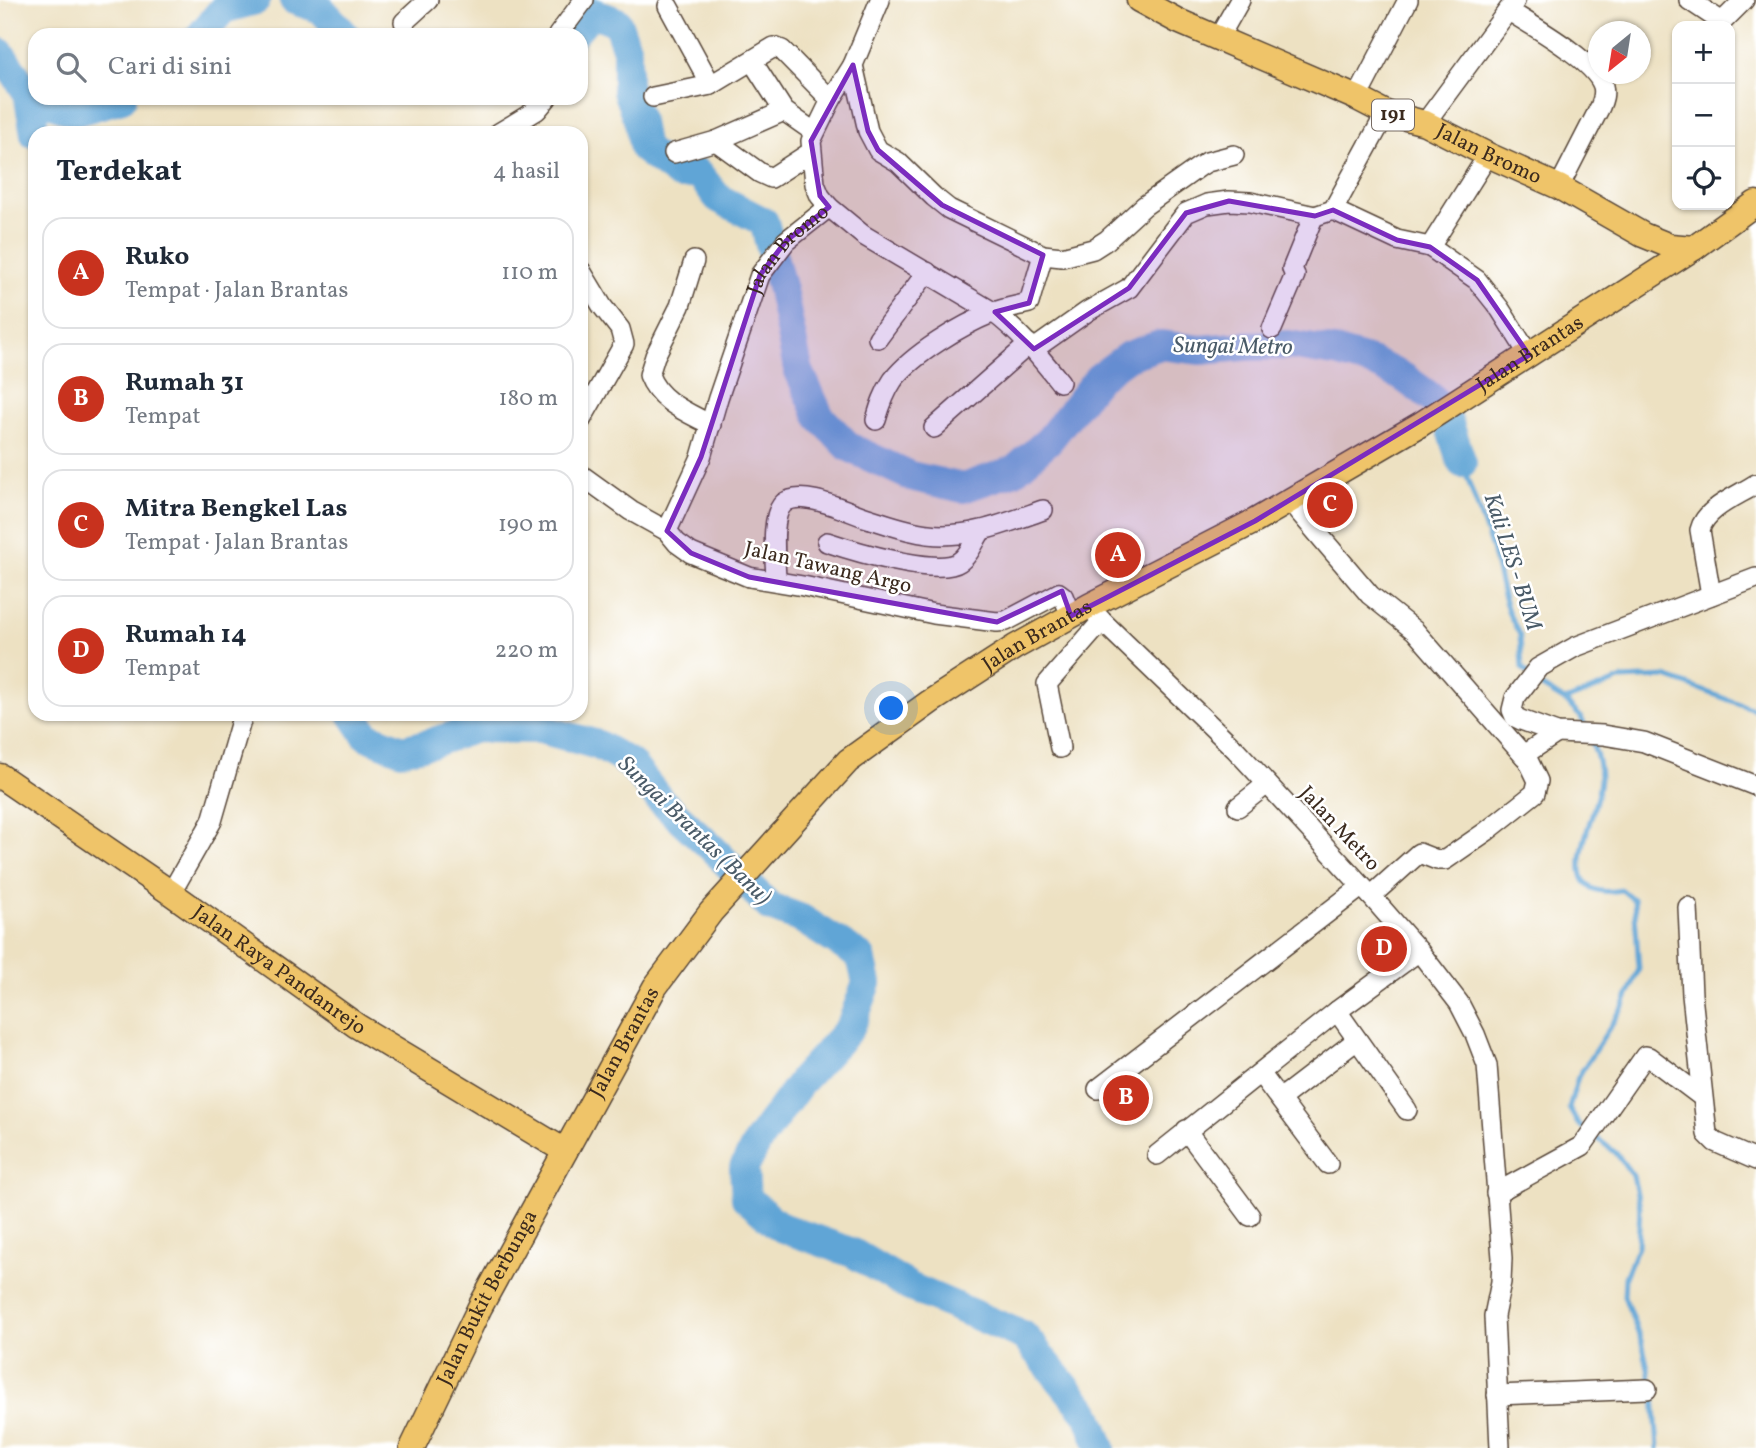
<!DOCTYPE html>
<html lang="id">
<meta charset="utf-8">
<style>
body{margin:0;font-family:Vollkorn,serif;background:#f2f2f3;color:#1f2937}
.controls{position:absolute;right:21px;top:21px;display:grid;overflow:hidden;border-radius:14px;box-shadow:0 2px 5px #0004}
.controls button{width:63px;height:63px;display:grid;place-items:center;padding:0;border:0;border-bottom:2px solid #e0e1e3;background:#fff;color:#1f2937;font:35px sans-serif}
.compass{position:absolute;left:1588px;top:21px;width:63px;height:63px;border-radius:50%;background:#fff;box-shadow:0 2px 5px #0004;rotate:210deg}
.you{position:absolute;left:892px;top:709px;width:24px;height:24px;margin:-18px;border:5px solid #fff;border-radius:50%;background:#1a73e8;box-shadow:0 0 0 10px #1a73e833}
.badge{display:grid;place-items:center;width:46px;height:46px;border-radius:50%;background:#c8321e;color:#fff;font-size:23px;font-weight:700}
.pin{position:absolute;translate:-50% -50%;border:4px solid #fff;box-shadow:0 2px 7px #0006}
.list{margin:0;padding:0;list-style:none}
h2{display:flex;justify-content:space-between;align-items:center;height:91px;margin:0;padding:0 28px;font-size:30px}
h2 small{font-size:23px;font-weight:400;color:#747a83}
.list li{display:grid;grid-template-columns:46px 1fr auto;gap:21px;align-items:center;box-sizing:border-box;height:112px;margin:0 14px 14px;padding:0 14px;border:2px solid #e0e1e3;border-radius:21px}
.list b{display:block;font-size:26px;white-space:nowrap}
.list p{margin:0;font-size:23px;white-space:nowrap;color:#747a83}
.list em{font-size:23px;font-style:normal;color:#747a83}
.icon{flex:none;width:38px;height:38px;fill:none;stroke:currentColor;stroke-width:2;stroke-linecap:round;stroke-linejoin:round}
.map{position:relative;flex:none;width:1756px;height:1448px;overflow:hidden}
.search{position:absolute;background:#fff;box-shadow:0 2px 5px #0004;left:28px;top:28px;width:560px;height:77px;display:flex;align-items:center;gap:18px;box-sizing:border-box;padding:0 24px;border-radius:21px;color:#747a83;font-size:26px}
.panel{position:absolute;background:#fff;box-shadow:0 2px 5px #0004;left:28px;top:126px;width:560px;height:595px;border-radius:21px}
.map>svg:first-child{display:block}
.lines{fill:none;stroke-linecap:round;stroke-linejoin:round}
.stream{stroke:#61a5d6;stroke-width:5}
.river{stroke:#61a5d6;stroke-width:30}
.minor-casing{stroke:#564537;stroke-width:22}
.major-casing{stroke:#564537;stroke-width:27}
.minor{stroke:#fff;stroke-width:19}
.major{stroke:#efc469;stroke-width:24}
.marked{fill:#7b2cbf;fill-opacity:0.2;stroke:#7b2cbf;stroke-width:5;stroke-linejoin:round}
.labels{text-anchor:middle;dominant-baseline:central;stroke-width:5;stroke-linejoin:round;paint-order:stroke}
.shield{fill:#fff;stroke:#766a62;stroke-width:2}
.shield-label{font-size:19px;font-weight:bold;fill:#3b2a1e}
.street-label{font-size:21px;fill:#3b2a1e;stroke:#fff}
.water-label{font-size:23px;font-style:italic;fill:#4a5b68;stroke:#fff}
</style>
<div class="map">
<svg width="1756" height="1448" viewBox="0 0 1756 1448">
<rect width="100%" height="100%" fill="#fff"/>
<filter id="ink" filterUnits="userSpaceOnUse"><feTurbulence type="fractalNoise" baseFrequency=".0143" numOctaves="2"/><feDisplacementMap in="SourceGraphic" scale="14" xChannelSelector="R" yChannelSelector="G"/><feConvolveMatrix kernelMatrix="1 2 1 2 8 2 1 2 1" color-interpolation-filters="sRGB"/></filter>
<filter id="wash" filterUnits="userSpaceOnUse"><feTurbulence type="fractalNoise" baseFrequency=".00686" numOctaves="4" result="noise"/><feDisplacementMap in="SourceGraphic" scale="28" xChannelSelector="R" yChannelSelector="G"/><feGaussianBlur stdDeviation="1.57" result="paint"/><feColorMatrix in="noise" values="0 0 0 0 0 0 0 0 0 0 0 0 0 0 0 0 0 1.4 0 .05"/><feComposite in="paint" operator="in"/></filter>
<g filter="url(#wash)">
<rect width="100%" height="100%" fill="#ede1c2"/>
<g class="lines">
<g class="stream">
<path d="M 1462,463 L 1492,549 L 1503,595 L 1509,614 L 1520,635 L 1522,668 L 1528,674"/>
<path d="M 1534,682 L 1565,701 L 1581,717 L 1587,731"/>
<path d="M 1565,701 L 1622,679 L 1666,677 L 1756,710"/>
<path d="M 1586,1130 L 1578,1124 L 1569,1108 L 1578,1077 L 1624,1005 L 1639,969 L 1634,900 L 1622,890 C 1549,903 1594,823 1599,787 C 1602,770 1597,755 1591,740"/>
<path d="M 1594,1136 L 1616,1153 L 1633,1176 L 1640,1207 L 1638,1246 L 1625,1277 L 1624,1296 L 1643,1346 L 1654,1396 L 1658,1448"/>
</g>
<g class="river">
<path d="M 294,0 L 321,9 L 345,35"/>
<path d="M 201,35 L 223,9 L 256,0"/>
<path d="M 572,35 L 592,12 L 617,22 L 627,50 L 627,91 L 639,122 L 644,149 L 679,175 L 698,173 L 718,198 L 764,222 L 782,290 L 798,369 L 820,417 L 849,447 L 910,476 L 963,488 L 1015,470 L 1049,440 L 1098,378 L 1128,356 L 1160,345 L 1201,350 L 1245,346 L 1289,345 L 1340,353 L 1374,363 L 1403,377 L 1432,398 L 1447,418 L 1462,463"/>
<path d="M 0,53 L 28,93 L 35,96"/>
<path d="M 28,93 L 35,134"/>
<path d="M 40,98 L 74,112 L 122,98"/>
<path d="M 352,714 L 367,736 L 402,750 L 431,743 L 476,728 L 541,729 L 598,745 L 631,764 L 660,800 L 712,848 L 770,907 L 802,919 L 861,957 L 867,983 L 850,1028 L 803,1079 L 758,1141 L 744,1168 L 746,1198 L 780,1227 L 853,1253 L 910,1287 L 1024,1336 L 1088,1414 L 1101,1448"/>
</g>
</g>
</g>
<g filter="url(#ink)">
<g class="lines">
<defs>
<g id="minor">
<path d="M 880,0 L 853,65 L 868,131 L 878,150 L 898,162 L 934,197 L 949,209 L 1043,255 L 1062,257 L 1093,249 L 1107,240 L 1144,206 L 1199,167 L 1207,162 L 1234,155"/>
<path d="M 1689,0 L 1722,22 L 1744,0"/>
<path d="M 668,6 L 711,85"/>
<path d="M 1509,11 C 1533,26 1595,61 1603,86 C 1605,94 1603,100 1600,107 L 1559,187"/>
<path d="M 404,22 L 428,0"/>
<path d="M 558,35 L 584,0"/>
<path d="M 1219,37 L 1240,0"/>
<path d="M 853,65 L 831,100 L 811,141 L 815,184 L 820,196 L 829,207 L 863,235 L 993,312 C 1020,332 1039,356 1060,382"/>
<path d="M 653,97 L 711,85 L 774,47 L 782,50 L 831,100"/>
<path d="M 1357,98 L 1408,0"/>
<path d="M 784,111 L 814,132"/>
<path d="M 1425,123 L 1515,1"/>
<path d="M 499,133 L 537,110 L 547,98"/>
<path d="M 716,141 L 760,173 L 771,178 L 811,152"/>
<path d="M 674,153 L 716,141 L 784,111 L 752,61"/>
<path d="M 1333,210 L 1397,240 L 1430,247 L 1488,155"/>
<path d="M 1430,247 L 1477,280 L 1500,309 L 1529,355"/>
<path d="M 694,261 L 680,306 L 655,356 L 649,375 C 659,402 687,412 711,425"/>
<path d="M 581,271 L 602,306 L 620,329 L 624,344 L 581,420"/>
<path d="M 1272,329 L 1295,275 L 1292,269 L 1312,220 L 1315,216 L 1333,210 L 1386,113"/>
<path d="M 878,338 L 927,272"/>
<path d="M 1034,349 L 1088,311 L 1129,288 L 1186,213 L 1207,204 L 1229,201 L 1250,202 L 1315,216"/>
<path d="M 876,420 C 880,406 884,393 893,380 C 913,354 962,325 992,313 C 1004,308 1017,306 1029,303 L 1043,255"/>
<path d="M 934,428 L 1029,344"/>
<path d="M 581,475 L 631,511 L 667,531 L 677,543 L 691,553 L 749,577 L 803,586 L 934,614 L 997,622 L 1006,621 L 1059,593 L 1063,596 L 1071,616"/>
<path d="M 1290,501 L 1370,595 L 1415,631 L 1525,757"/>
<path id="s1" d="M 667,531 L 701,457 L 718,398 L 760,275 L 786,241 L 829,207"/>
<path d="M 827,542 C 851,550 938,577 959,562 C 969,556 975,540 981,531"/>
<path d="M 1756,578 L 1575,647 L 1538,668 L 1515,698 L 1512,710 L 1515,717 L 1521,720 L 1557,733 L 1603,735 L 1644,742 L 1756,786"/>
<path d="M 776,581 C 776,562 769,516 784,503 C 803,488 852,514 871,519 C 890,525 909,532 928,534 C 968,539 1006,523 1043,510"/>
<path d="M 1711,595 L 1700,530 C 1705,508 1738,496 1756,484"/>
<path d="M 1089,606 L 1102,621 L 1236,750 L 1371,896 L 1419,951 L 1459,1003 L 1475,1034 L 1487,1065 L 1502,1258 L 1501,1282 L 1494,1316 L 1500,1448"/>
<path d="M 1060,748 L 1047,684 L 1102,621"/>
<path d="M 1238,807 L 1267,784"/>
<path d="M 171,893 L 212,821 L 243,714"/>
<path d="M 1371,896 L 1419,853 L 1437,860 L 1445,860 L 1487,831 L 1535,793 L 1538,781 L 1525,754 L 1557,733"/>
<path d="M 1688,907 L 1692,995 L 1707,1134 L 1715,1142 L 1756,1160"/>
<path d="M 1337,1011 L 1407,1110"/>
<path d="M 1260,1073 L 1328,1164"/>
<path d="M 1098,1089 L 1361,887"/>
<path d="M 1280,1099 L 1357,1040"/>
<path d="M 1186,1130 L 1250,1216"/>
<path d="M 1157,1155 L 1337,1011 L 1419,951"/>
<path d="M 1496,1193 L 1582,1146 L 1645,1056 L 1649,1057 L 1702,1097"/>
<path d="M 1497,1395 L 1647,1389"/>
</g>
<g id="major">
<path id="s2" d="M 1139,0 L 1178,21 L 1357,98 L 1386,113 L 1425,123 L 1488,155 L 1559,187 L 1643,235 L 1670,246 L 1694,248"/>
<path id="s3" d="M 0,776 L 171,893 L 357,1026 L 565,1151"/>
<path id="s4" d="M 412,1448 L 480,1307 L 655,987 L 711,912 L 848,761 L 930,702 L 1015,647 L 1089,606 L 1255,521 L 1421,424 L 1694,248 L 1756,203"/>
</g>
</defs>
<use href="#minor" class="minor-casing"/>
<use href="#major" class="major-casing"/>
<use href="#minor" class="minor"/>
<use href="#major" class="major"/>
</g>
</g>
<path class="marked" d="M 853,65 L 868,131 L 878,150 L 942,205 L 1043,255 L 1029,303 L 995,312 L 1034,349 L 1129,288 L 1186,213 L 1229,201 L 1315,216 L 1333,210 L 1397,240 L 1430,247 L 1477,280 L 1529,355 L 1255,521 L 1071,616 L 1062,591 L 997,622 L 749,577 L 691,553 L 667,531 L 701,457 L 760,275 L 786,241 L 829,207 L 820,196 L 811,141 Z"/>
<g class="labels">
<rect class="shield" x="1372" y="99.5" width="42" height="31" rx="5"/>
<g class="shield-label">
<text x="1393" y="115">191</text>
</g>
<g class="street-label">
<text stroke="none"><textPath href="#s2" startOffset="383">Jalan Bromo</textPath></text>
<text stroke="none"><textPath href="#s1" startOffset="310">Jalan Bromo</textPath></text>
<text stroke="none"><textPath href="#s4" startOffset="1614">Jalan Brantas</textPath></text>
<text transform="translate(828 568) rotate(13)">Jalan Tawang Argo</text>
<text stroke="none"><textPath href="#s4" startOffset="1046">Jalan Brantas</textPath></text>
<text transform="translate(1339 829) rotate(47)">Jalan Metro</text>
<text stroke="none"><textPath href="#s3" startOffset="340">Jalan Raya Pandanrejo</textPath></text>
<text stroke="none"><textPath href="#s4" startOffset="458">Jalan Brantas</textPath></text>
<text stroke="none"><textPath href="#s4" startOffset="168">Jalan Bukit Berbunga</textPath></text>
</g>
<g class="water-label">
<text transform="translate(1233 347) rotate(1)">Sungai Metro</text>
<text transform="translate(1512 562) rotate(72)">Kali LES - BUM</text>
<text transform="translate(694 831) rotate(44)">Sungai Brantas (Banu)</text>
</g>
</g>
</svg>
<div class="controls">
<button>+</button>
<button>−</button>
<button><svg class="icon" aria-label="locate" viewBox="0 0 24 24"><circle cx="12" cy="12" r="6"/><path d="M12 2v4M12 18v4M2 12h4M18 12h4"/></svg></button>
</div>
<svg class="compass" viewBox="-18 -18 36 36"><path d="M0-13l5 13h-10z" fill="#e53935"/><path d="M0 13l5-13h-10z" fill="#747a83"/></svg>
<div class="you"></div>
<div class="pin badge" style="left:1118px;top:555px">A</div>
<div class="pin badge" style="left:1126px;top:1098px">B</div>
<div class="pin badge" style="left:1330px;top:505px">C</div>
<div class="pin badge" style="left:1384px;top:949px">D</div>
<div class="search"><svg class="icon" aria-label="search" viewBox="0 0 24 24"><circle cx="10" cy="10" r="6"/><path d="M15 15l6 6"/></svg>Cari di sini</div>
<section class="panel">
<h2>Terdekat<small>4 hasil</small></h2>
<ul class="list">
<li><span class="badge">A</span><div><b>Ruko</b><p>Tempat · Jalan Brantas</p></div><em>110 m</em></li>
<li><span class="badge">B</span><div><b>Rumah 31</b><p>Tempat</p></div><em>180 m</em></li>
<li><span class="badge">C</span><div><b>Mitra Bengkel Las</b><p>Tempat · Jalan Brantas</p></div><em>190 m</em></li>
<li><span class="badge">D</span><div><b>Rumah 14</b><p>Tempat</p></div><em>220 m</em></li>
</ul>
</section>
</div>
